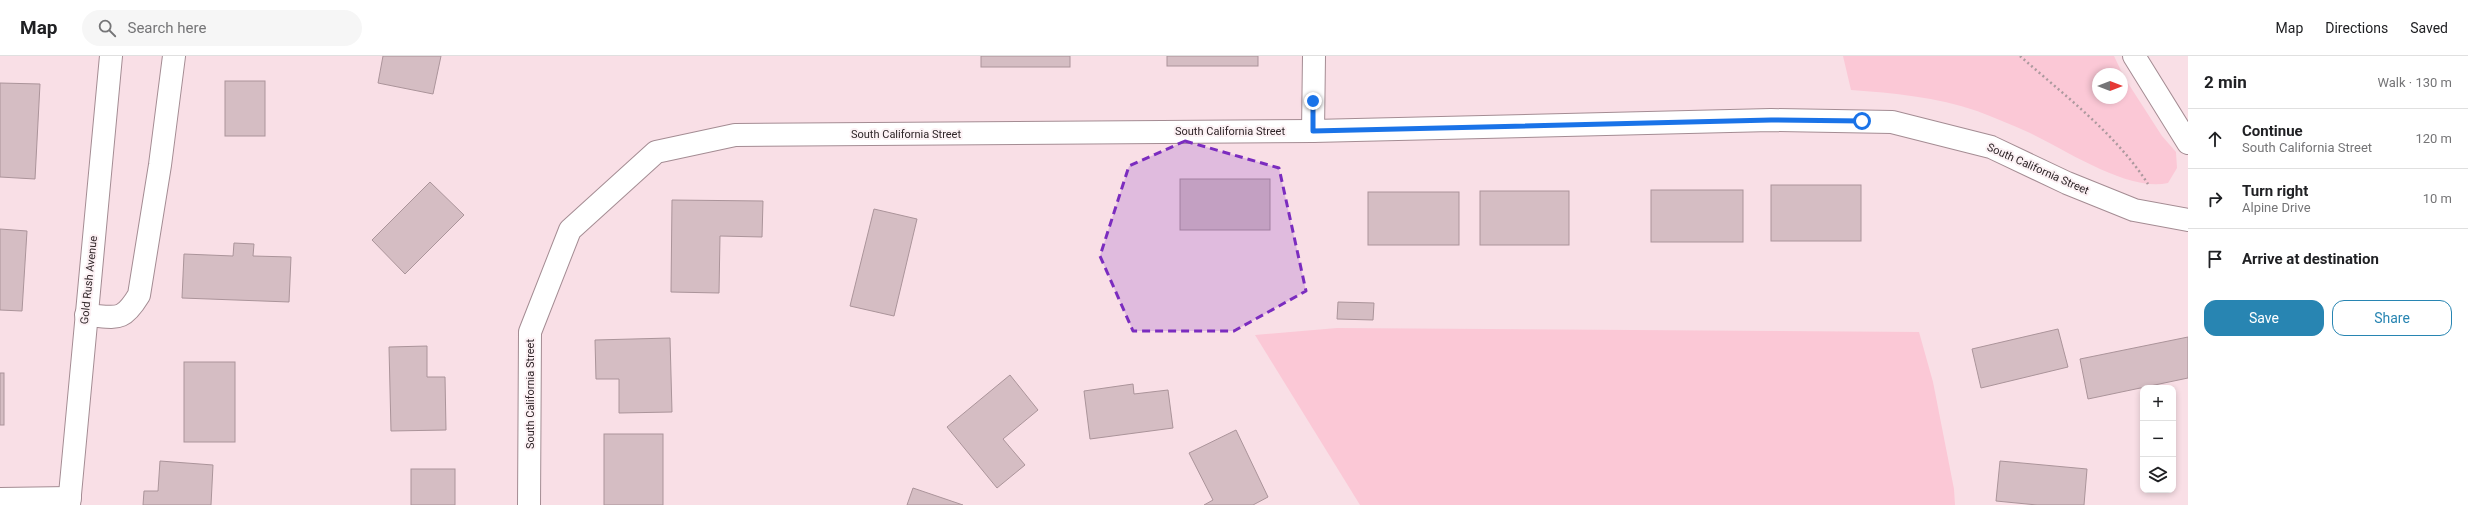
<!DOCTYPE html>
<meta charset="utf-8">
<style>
body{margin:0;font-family:Roboto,sans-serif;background:#f6f6f6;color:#202124}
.controls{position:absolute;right:12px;bottom:12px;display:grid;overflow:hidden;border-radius:8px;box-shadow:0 2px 6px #0003}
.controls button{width:36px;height:36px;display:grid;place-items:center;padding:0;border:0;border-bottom:1px solid #e0e0e0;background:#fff;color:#202124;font:20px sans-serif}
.compass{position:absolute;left:2092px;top:12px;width:36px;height:36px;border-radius:50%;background:#fff;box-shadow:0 2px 6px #0003;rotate:90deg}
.stop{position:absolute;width:12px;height:12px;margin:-9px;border:3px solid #1a73e8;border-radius:50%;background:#fff}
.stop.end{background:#1a73e8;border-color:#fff;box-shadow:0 1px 4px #0008}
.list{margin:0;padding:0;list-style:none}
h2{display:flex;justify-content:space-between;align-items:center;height:52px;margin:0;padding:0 16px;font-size:17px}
h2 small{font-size:13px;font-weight:400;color:#757577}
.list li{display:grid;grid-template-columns:26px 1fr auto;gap:12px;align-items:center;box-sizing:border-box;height:60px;padding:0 16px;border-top:1px solid #e0e0e0}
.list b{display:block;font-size:15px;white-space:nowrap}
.list p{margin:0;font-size:13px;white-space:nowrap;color:#757577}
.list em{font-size:13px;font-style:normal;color:#757577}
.actions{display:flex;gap:8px;padding:12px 16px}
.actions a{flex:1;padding:9px 0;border:1px solid #2885b2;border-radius:12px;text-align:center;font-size:14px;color:#2885b2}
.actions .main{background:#2885b2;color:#fff}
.icon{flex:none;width:22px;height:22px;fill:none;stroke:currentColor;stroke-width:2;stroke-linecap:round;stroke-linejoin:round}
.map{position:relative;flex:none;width:2188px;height:449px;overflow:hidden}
header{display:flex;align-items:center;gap:24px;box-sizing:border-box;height:56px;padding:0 20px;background:#fff;border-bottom:1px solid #e0e0e0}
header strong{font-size:19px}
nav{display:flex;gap:22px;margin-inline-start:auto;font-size:14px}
.search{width:280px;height:36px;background:#f6f6f6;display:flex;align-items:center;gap:10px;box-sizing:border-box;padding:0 14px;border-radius:22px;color:#757577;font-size:15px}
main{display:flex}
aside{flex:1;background:#fff}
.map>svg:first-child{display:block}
.green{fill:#fbc8d6;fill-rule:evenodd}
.building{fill:#d5bdc3;stroke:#ab949a}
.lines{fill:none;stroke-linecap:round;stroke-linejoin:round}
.minor-casing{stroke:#a48c93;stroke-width:24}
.path{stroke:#ac999e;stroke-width:2.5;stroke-dasharray:2 3;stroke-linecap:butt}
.minor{stroke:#fff;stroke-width:22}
.route{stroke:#1a73e8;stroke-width:5}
.marked{fill:#7b2cbf;fill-opacity:0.2;stroke:#7b2cbf;stroke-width:3;stroke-dasharray:8 5;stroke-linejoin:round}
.labels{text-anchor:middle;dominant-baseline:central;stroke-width:4;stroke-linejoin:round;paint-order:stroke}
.street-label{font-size:11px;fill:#2f2528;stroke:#fcf1f4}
</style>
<header>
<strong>Map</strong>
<div class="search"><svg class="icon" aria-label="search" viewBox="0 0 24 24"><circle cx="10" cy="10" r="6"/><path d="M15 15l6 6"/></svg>Search here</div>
<nav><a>Map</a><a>Directions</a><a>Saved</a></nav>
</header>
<main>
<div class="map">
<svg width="2188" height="449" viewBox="0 0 2188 449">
<rect width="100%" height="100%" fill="#f9dfe6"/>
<g class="green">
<path d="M 1843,0 L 2114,0 L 2124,21 L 2162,80 L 2176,96 L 2177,112 L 2168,127 C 2128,136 2066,94 2030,77 C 2013,69 1995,62 1977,55 C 1937,41 1893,37 1851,34 ZM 2098,18 L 2122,18 L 2122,42 L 2098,42 Z"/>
<path d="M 1337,272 L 1919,276 L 1933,326 L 1954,433 L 1955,449 L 1360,449 L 1255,279 Z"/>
</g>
<g class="building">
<path d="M 383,0 L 441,0 L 433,38 L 378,27 Z"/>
<rect x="981" y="0" width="89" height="11"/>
<rect x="1167" y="0" width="91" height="10"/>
<rect x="225" y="25" width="40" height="55"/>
<path d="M 0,27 L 40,28 L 35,123 L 0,121 Z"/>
<rect x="1180" y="123" width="90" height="51"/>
<path d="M 430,126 L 464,159 L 405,218 L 372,184 Z"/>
<rect x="1771" y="129" width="90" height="56"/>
<rect x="1651" y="134" width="92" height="52"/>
<rect x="1480" y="135" width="89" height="54"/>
<rect x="1368" y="136" width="91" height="53"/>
<path d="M 672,144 L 763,145 L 762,181 L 720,180 L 719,237 L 671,236 Z"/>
<path d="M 874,153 L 917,163 L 894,260 L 850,250 Z"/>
<path d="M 0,173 L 27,175 L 22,255 L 0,254 Z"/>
<path d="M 234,187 L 254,188 L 253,200 L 291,201 L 289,246 L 182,242 L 184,198 L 233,200 Z"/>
<path d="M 1338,246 L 1374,247 L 1373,264 L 1337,263 Z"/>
<path d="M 2058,273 L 2068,311 L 1981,332 L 1972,293 Z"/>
<path d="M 2188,281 L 2188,322 L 2088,343 L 2080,303 Z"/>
<path d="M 670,282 L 672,356 L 619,357 L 619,323 L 596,323 L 595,284 Z"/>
<path d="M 427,290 L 427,321 L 445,321 L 446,374 L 391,375 L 389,291 Z"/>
<rect x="184" y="306" width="51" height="80"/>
<rect x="0" y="317" width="4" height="52"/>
<path d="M 1010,319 L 1038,354 L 1003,383 L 1025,409 L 997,432 L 947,371 Z"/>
<path d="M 1133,328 L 1134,338 L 1168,334 L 1173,372 L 1090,383 L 1084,335 Z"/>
<path d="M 1236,374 L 1268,441 L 1253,449 L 1204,449 L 1213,444 L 1189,397 Z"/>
<rect x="604" y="378" width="59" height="71"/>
<path d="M 160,405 L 213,409 L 211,449 L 143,449 L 144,435 L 158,435 Z"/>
<path d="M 2000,405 L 2087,413 L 2084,449 L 2037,449 L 1996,445 Z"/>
<rect x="411" y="413" width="44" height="36"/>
<path d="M 913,432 L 963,449 L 907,449 Z"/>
</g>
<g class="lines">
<defs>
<g id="minor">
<path d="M 2134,0 L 2188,87"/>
<path d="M 1313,75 L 1314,0"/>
<path d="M 86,259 C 117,261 122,267 139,239 L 160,109 L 174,0"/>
<path d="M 0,443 L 70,442"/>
<path d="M 69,449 L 111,0"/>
<path d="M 529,449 L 530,276 L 570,174 L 656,96 L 735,79 L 1313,75 L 1771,64 L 1892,66 L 1991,91 L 2067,127 L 2134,154 L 2188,164"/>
</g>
</defs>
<use href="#minor" class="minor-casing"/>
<path class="path" d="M 2020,0 C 2064,39 2116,78 2148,128"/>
<use href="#minor" class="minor"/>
</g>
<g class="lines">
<path class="route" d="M 1313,45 L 1313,75 L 1771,64 L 1862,65"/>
</g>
<path class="marked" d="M 1185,85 L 1279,112 L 1306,235 L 1234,275 L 1133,275 L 1100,200 L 1129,110 Z"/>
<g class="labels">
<g class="street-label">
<text x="1230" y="75">South California Street</text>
<text x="906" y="78">South California Street</text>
<text transform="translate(2038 113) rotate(24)">South California Street</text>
<text transform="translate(89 224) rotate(-84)">Gold Rush Avenue</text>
<text transform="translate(530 338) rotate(-90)">South California Street</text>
</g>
</g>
</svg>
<div class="controls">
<button>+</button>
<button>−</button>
<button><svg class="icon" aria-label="layers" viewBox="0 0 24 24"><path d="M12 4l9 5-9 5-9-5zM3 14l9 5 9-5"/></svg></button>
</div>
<svg class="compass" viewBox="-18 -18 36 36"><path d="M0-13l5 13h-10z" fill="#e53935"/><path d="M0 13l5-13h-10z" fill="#757577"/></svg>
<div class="stop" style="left:1862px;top:65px"></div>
<div class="stop end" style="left:1313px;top:45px"></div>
</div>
<aside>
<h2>2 min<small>Walk · 130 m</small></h2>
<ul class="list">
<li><svg class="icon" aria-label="ahead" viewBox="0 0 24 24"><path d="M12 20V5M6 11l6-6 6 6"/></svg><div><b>Continue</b><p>South California Street</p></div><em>120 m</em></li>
<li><svg class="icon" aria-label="right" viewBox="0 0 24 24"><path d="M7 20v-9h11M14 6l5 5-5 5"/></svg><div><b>Turn right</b><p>Alpine Drive</p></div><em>10 m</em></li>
<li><svg class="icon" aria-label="arrive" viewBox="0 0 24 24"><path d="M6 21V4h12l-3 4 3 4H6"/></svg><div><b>Arrive at destination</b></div></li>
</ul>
<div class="actions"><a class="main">Save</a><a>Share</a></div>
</aside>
</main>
